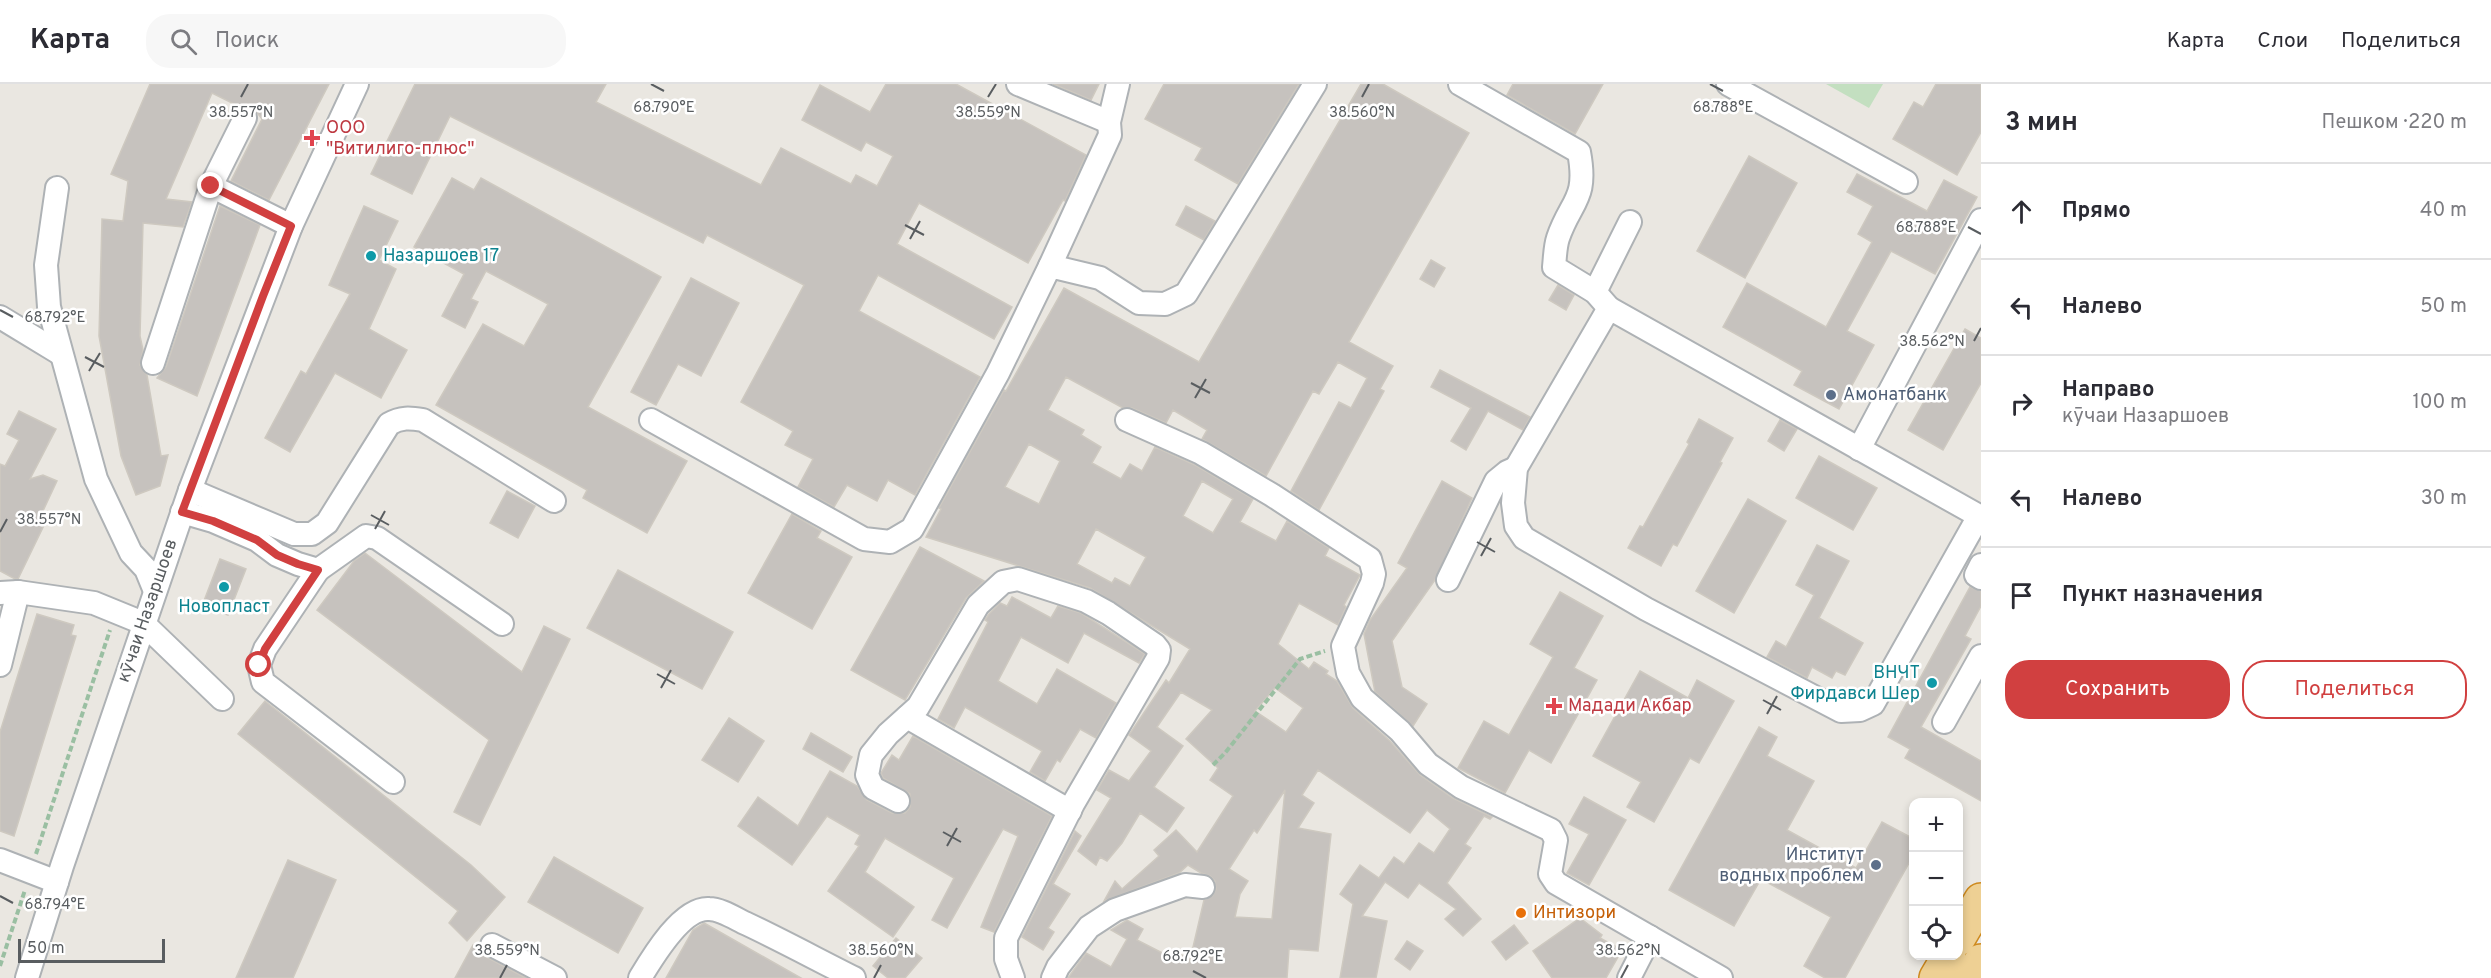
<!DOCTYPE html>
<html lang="ru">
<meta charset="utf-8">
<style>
body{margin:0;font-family:Overpass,sans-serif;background:#f7f7f7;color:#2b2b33}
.controls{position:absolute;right:18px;bottom:18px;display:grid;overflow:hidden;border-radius:12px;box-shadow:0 3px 9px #0003}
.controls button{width:54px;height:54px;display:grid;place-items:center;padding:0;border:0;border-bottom:2px solid #e1e1e2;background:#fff;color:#2b2b33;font:30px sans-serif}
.scale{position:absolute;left:18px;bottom:15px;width:147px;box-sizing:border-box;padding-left:6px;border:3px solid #595d60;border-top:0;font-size:16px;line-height:21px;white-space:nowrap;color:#595d60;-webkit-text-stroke:4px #fff;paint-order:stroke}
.stop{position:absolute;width:18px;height:18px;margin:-14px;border:4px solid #d14040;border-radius:50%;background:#fff}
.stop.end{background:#d14040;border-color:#fff;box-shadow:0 2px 6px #0008}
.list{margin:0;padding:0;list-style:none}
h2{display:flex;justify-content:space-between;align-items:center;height:78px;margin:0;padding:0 24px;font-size:26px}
h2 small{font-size:20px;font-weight:400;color:#7c7c81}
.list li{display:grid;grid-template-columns:39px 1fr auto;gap:18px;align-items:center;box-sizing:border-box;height:96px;padding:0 24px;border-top:2px solid #e1e1e2}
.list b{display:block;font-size:22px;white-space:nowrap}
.list p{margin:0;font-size:20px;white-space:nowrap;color:#7c7c81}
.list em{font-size:20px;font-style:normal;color:#7c7c81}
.actions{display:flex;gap:12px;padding:18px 24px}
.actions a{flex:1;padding:14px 0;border:2px solid #d14040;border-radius:24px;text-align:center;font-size:21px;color:#d14040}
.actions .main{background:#d14040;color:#fff}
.icon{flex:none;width:33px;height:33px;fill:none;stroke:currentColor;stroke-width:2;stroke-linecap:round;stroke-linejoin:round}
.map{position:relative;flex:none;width:1981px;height:894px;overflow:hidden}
header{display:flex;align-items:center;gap:36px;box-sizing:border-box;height:84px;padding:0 30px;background:#fff;border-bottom:2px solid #e1e1e2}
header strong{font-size:28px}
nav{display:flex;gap:33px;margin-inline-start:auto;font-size:21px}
.search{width:420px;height:54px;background:#f7f7f7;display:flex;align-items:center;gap:15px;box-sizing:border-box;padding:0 21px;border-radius:24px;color:#7c7c81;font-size:22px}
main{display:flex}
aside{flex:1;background:#fff}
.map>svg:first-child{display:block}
.green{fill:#c3dfc0}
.building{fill:#c6c2be;stroke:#cec9c0;stroke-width:1.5;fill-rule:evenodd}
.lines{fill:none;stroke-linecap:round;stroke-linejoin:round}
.minor-casing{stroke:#aeb2b5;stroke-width:26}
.highway-casing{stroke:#ce891d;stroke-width:36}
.path{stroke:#9abfa2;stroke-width:4;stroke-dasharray:6 3;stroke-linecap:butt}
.minor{stroke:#fff;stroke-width:22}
.highway{stroke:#eed094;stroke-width:33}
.route{stroke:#d14040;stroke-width:8}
.ticks{fill:none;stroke:#595d60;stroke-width:2}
.health-dot{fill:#e0444e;stroke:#fff;stroke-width:2}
.culture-dot{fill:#0f9aa8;stroke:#fff;stroke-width:2}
.service-dot{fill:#5c6f8a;stroke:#fff;stroke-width:2}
.food-dot{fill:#e8710a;stroke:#fff;stroke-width:2}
.labels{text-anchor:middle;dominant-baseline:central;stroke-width:5;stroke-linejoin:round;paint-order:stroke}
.health-label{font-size:18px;fill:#be3a42;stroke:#fff;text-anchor:start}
.culture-label{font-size:18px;fill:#0d838f;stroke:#fff;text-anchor:start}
.service-label{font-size:18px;fill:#4e5e75;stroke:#fff;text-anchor:start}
.street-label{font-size:18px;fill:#595d60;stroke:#fff}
.food-label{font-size:18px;fill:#c56008;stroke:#fff;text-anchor:start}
.ticks-label{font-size:15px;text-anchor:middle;fill:#595d60;stroke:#fff;stroke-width:5;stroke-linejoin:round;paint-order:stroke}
</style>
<header>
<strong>Карта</strong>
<div class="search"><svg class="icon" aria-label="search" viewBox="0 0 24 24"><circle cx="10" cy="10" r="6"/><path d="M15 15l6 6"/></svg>Поиск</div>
<nav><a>Карта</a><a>Слои</a><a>Поделиться</a></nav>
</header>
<main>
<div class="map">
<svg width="1981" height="894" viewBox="0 0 1981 894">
<rect width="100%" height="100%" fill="#eae7e1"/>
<path class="green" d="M 1826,0 L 1883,0 L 1869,24 Z"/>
<g class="building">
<path d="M 150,0 L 329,0 L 269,116 L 231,97 L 262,35 L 252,22 L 245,21 L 238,22 L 212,9 L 166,115 L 192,118 L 183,143 L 143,139 L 140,252 L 143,266 L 140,281 L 147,291 L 161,372 L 168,371 L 160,402 L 136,411 L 121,372 L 99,252 L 102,135 L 123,137 L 128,97 L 111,90 Z"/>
<path d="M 415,0 L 606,0 L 596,18 L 761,101 L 781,64 L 851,100 L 856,91 L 877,102 L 893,72 L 866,58 L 861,67 L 802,36 L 820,1 L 870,28 L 886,0 L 956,0 L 1086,71 L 1065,117 L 1063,116 L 1028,179 L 919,119 L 897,160 L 1012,223 L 994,255 L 878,191 L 859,227 L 980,293 L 915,411 L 888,396 L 877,417 L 847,401 L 834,423 L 798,403 L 813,375 L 785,361 L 793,347 L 741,318 L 804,201 L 707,151 L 703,159 L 450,32 L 412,110 L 371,90 Z"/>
<path d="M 1053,0 L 1099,0 L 1091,16 Z"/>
<path d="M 1164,0 L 1299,0 L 1238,100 L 1195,76 L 1202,64 L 1145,35 Z"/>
<path d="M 1361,0 L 1383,0 L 1469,49 L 1349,258 L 1393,282 L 1380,305 L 1384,307 L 1319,426 L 1291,407 L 1339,318 L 1351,324 L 1367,294 L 1338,278 L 1319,310 L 1313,307 L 1266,392 L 1202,355 L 1207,346 L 1173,326 L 1166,339 L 1132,324 L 1123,324 L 1066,293 L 1048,326 L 1084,346 L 1081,351 L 1101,363 L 1092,379 L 1121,395 L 1130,380 L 1142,387 L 1155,363 L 1195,381 L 1253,415 L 1240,438 L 1276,457 L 1287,437 L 1329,464 L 1325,472 L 1360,491 L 1344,521 L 1346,523 L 1338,541 L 1299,519 L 1278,560 L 1309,585 L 1314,578 L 1328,587 L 1326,590 L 1337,597 L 1353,624 L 1390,657 L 1420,691 L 1453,714 L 1492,733 L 1490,735 L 1484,732 L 1465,760 L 1471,764 L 1447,799 L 1481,835 L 1463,852 L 1445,835 L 1456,825 L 1419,799 L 1408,814 L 1385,798 L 1362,832 L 1387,837 L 1376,894 L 1340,894 L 1353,820 L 1340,810 L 1360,781 L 1379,794 L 1394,773 L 1404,780 L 1419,759 L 1434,769 L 1450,745 L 1427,726 L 1410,749 L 1318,686 L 1302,711 L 1314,719 L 1298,744 L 1331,750 L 1318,867 L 1289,865 L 1287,894 L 1068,894 L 1086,869 L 1111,883 L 1127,855 L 1111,846 L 1127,836 L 1143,845 L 1137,856 L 1176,876 L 1180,870 L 1190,876 L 1204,816 L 1213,811 L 1216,805 L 1215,797 L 1210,792 L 1201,789 L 1188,781 L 1179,789 L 1104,817 L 1115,797 L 1122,805 L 1159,772 L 1154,766 L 1176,746 L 1197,768 L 1233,712 L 1210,696 L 1218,684 L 1186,655 L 1212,626 L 1181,608 L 1157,643 L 1183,662 L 1154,703 L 1184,724 L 1167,748 L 1140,729 L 1122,759 L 1107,777 L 1100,773 L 1096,781 L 1078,767 L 1111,714 L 1097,706 L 1109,686 L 1129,697 L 1151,667 L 1129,651 L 1166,596 L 1169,599 L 1190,565 L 1090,504 L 926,453 L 941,425 L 939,424 L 1004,306 L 1006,307 L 1064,204 L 1199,278 ZM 1029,360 L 1060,377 L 1039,420 L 1005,403 ZM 1202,397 L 1233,415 L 1213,449 L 1183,432 ZM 1096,445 L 1146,473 L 1130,502 L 1115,494 L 1112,499 L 1077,480 ZM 1275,604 L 1303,624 L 1286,648 L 1255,627 ZM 1285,706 L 1272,835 L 1235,833 L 1240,810 L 1248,797 L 1229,785 L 1254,746 L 1257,749 Z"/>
<path d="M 1513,0 L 1603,0 L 1575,50 L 1507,11 Z"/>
<path d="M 1936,0 L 1981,0 L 1981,48 L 1957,91 L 1893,55 L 1914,18 L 1923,23 Z"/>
<path d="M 1749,72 L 1797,99 L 1745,194 L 1697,167 Z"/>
<path d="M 1857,90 L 1927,127 L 1944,96 L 1977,113 L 1935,190 L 1891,167 L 1847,247 L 1874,261 L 1839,325 L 1794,301 L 1802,287 L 1723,243 L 1747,199 L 1826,243 L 1872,158 L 1858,150 L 1873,122 L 1847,108 Z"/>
<path d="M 452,94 L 474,106 L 481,94 L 661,193 L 588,323 L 687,377 L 647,449 L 583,414 L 587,406 L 436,321 L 483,240 L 524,262 L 548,220 L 486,187 L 471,215 L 478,218 L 465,244 L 442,232 L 464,190 L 414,163 Z"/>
<path d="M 220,122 L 260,141 L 197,312 L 157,294 L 166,283 Z"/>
<path d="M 364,122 L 398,137 L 379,176 L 396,185 L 369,245 L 407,266 L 381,314 L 335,289 L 290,368 L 265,354 L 301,287 L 306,290 L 350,210 L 329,201 Z"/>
<path d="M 1186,122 L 1215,137 L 1204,156 L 1176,141 Z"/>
<path d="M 1431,176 L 1445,184 L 1434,203 L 1420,195 Z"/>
<path d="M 691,194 L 739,219 L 701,292 L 678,280 L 656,321 L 631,308 Z"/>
<path d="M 1558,201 L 1574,211 L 1566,226 L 1549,216 Z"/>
<path d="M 1965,245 L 1981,254 L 1981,299 L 1943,366 L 1908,346 Z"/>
<path d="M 1440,286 L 1530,333 L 1523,346 L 1488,327 L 1466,366 L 1451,357 L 1471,324 L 1431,303 Z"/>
<path d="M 19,327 L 56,345 L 30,395 L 43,391 L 57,397 L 42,429 L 48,433 L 18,495 L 15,495 L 0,487 L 0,380 L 5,382 L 19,356 L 7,350 Z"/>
<path d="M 1699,335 L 1733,354 L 1720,378 L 1722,379 L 1677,462 L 1673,460 L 1661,482 L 1628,464 L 1640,442 L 1643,443 L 1689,360 L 1687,358 Z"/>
<path d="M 1780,336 L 1797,345 L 1784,367 L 1768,357 Z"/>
<path d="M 1819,372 L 1877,404 L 1853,446 L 1796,414 Z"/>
<path d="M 1442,397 L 1472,414 L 1435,496 L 1392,557 L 1402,603 L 1427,620 L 1413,642 L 1375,608 L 1364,550 L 1370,536 L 1407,484 L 1398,479 Z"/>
<path d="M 507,407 L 535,422 L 518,454 L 490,439 Z"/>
<path d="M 1748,415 L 1786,437 L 1734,529 L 1696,507 Z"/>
<path d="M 792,430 L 821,447 L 817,454 L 852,473 L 812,545 L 748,509 Z"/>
<path d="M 1817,461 L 1849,477 L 1819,534 L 1863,559 L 1845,591 L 1836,587 L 1832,594 L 1812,583 L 1807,594 L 1767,573 L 1776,557 L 1786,563 L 1814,511 L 1796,501 Z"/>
<path d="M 920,463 L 984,497 L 966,514 L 905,616 L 851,586 Z"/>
<path d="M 365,469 L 522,588 L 544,542 L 570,555 L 480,741 L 454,728 L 489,656 L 317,526 L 354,477 Z"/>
<path d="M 220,475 L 246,485 L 228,531 L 202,522 Z"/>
<path d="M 618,486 L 733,548 L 702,605 L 587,544 Z"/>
<path d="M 1970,503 L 1981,507 L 1981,522 L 1965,552 L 1971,555 L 1921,643 L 1981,677 L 1981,717 L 1905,674 L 1910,665 L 1888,653 Z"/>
<path d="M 1560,508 L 1603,532 L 1574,584 L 1597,596 L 1551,679 L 1529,666 L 1505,709 L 1458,684 L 1484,637 L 1509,651 L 1553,573 L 1530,560 Z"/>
<path d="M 1012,513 L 1051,534 L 1058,522 L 1081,529 L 1145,570 L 1139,579 L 1084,549 L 1068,579 L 1021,553 L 998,597 L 1037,620 L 1057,585 L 1116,619 L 1096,654 L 1080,645 L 1060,678 L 1057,676 L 1045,697 L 1030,688 L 1042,667 L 965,623 L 954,644 L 938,635 L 988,538 L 985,536 L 989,530 L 1000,519 L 1007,522 Z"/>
<path d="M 37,530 L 74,541 L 71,551 L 76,552 L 14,752 L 0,747 L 0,648 Z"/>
<path d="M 1640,587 L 1688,614 L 1697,596 L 1734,617 L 1699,679 L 1690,674 L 1654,738 L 1627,723 L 1641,698 L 1593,672 Z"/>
<path d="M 265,617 L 471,781 L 505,813 L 467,857 L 449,839 L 458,827 L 238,650 Z"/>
<path d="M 729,634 L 764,657 L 738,698 L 702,676 Z"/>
<path d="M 1759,643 L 1777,653 L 1767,672 L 1814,697 L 1787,746 L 1856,784 L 1882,738 L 1914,755 L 1914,770 L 1845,894 L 1825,894 L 1804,882 L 1831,833 L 1761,795 L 1734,842 L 1669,806 Z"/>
<path d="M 811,649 L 852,673 L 843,688 L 803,665 Z"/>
<path d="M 913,652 L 1052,732 L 994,848 L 981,843 L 1018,752 L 1003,745 L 947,844 L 932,836 L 954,794 L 885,754 L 865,788 L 914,823 L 893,853 L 828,807 L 859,762 L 855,760 L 860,751 L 827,732 L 792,781 L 738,742 L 758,713 L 798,742 L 830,687 L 857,702 L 867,716 L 892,729 L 905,729 L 910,723 L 910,710 L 883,694 L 881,689 L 892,671 L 899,676 Z"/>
<path d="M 1584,713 L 1626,736 L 1589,801 L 1567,789 L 1589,750 L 1569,740 Z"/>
<path d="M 1075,747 L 1081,752 L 1053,800 L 1070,810 L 1048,844 L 1054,848 L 1043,866 L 1022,853 Z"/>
<path d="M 554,773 L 643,824 L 618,869 L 528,818 Z"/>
<path d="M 288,776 L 336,796 L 293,894 L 236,894 Z"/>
<path d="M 1580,834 L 1602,851 L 1600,854 L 1622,866 L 1606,894 L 1552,894 L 1533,867 Z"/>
<path d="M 704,839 L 801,894 L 666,894 L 693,846 Z"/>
<path d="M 1514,841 L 1528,859 L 1506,876 L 1492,858 Z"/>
<path d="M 896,854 L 922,874 L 905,894 L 888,894 L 873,882 Z"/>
<path d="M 1407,857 L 1423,867 L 1410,886 L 1395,875 Z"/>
<path d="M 473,861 L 479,864 L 486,873 L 526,894 L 455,894 Z"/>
</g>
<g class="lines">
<defs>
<g id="minor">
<path d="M 1018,0 L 1109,38"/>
<path d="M 1460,0 L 1579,68 C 1588,116 1571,116 1558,154 C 1555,163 1555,174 1554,183 L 1595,208 L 1609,224"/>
<path d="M 1728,0 L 1906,98"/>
<path d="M 245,34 L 211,102 L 291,142"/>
<path d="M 57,104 L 46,181 L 49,223 L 96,395 L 131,469 L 146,485 L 155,507"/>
<path d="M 1050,182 L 1110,51 L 1109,38 L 1118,0"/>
<path d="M 1595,208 L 1630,138"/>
<path d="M 0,233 L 61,270"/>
<path d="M 153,279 L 211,102"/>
<path d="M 651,336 L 864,455 L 890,458 L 912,445 L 998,289 L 1050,182 L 1100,194 L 1139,219 L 1165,220 L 1186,210 L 1315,0"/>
<path d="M 1127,336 L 1201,369 L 1272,411 L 1370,475 L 1374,490 L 1372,499 L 1343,562 L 1348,589 L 1362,614 L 1400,647 L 1428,680 L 1461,703 L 1551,746 L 1556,756 L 1550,790 L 1556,799 L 1721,894"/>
<path d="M 1859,365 L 1981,136"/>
<path d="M 190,406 L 294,450 L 312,450 L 327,439 L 389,340 C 401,333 410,334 423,336 L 554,417"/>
<path d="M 182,428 L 213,437 L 257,456 L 277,471 L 298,480 L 318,486 L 366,452 L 377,454 L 502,540"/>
<path d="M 1979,432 L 1873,620 L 1860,626 L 1841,627 L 1646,525 L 1524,454 L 1516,442 L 1513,419 L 1516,384 L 1609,224 L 1979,432 L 1981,434"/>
<path d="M 1981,481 L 1976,491 L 1981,494"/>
<path d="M 318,486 L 265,565 L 259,581 L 263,598 L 393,698"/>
<path d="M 1448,496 L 1496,397 L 1507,388 L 1516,384"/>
<path d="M 0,509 L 18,508 L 94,519 L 143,539 L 222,615"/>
<path d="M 0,581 L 18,508"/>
<path d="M 907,633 L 1070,727"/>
<path d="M 1944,638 L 1981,572"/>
<path d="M 898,717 L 873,704 L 867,691 L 871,671 L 888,650 L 918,623 L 978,521 L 1003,498 L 1018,495 L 1086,517 L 1108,529 L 1155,561 L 1159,566 L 1158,574 L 1073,720 L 1006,854 L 1006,875 L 1013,894"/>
<path d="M 0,776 L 57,798"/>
<path d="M 492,861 L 555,894"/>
<path d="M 27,894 L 62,782 L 190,406 L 291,142 L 357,0"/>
<path d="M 640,894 C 652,874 682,823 709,825 C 721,825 736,835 747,840 C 783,857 818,876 854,894"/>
<path d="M 1053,894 L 1058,883 L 1089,843 L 1115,826 L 1185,801 L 1203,803"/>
<path d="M 1629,894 L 1650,853"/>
</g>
<g id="highway">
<path d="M 1958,855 L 1981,816"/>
<path d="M 1936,894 L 1949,872"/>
<path d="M 1971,894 L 1981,877"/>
</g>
</defs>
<use href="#minor" class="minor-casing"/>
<use href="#highway" class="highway-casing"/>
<g class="path">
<path d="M 1213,681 L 1225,669 L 1300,575 L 1325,567"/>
<path d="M 36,770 L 110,546"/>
<path d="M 0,882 L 25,806"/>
</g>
<use href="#minor" class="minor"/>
<use href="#highway" class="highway"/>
</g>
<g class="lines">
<path class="route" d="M 211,102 L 291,142 L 263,212 L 182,428 L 213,437 L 257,456 L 277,471 L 298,480 L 318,486 L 265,565 L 259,581"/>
</g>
<path class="ticks" d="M 651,0 L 664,7M 1710,0 L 1723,7M 241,13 L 248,0M 988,13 L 996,0M 1362,13 L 1369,0M 905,141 L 924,151M 1968,143 L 1981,150M 910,155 L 920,137M 0,226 L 13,233M 1974,257 L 1981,244M 85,273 L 104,283M 89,287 L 100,269M 1191,299 L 1210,309M 1195,314 L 1206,295M 371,431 L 389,441M 375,445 L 385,427M 0,448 L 7,435M 1477,458 L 1495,468M 1481,472 L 1491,454M 657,590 L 675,600M 661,604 L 671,586M 1763,616 L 1781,626M 1767,630 L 1777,612M 943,748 L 961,758M 947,762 L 957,744M 0,812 L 13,819M 1193,887 L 1206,894M 500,894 L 507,881M 874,894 L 881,881M 1621,894 L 1628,881"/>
<g class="health-dot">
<path d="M309 45h6v6h6v6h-6v6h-6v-6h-6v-6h6z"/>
<path d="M1551 613h6v6h6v6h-6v6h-6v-6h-6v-6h6z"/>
</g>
<g class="culture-dot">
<circle cx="371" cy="172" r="6"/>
<circle cx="224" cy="503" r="6"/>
<circle cx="1932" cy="599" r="6"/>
</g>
<g class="service-dot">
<circle cx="1831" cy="311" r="6"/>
<circle cx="1876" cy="781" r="6"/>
</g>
<circle class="food-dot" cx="1521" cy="829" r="6"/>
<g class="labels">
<g class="health-label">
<text x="326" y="44">ООО<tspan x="326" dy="21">"Витилиго-плюс"</tspan></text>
<text x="1568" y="622">Мадади Акбар</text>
</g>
<g class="culture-label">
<text x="383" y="172">Назаршоев 17</text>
<text x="224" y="523" text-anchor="middle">Новопласт</text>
<text x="1920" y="589" text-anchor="end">ВНЧТ<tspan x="1920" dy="21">Фирдавси Шер</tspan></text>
</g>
<g class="service-label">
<text x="1843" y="311">Амонатбанк</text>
<text x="1864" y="771" text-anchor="end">Институт<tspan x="1864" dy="21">водных проблем</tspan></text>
</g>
<g class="street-label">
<text transform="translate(148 527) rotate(-71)">кӯчаи Назаршоев</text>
</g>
<g class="food-label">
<text x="1533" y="829">Интизори</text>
</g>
</g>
<g class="ticks-label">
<text x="664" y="28">68.790°E</text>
<text x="1723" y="28">68.788°E</text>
<text x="241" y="33">38.557°N</text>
<text x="988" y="33">38.559°N</text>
<text x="1362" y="33">38.560°N</text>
<text x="1926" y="148">68.788°E</text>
<text x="55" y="238">68.792°E</text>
<text x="1932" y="262">38.562°N</text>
<text x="49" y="440">38.557°N</text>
<text x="55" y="825">68.794°E</text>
<text x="507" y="871">38.559°N</text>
<text x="881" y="871">38.560°N</text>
<text x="1628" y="871">38.562°N</text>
<text x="1193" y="877">68.792°E</text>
</g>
</svg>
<div class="controls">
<button>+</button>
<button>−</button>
<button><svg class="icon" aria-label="locate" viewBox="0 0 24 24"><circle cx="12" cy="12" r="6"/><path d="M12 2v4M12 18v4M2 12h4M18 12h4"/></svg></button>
</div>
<div class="scale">50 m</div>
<div class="stop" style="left:259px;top:581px"></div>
<div class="stop end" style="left:211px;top:102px"></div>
</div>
<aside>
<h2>3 мин<small>Пешком · 220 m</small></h2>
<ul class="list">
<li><svg class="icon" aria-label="ahead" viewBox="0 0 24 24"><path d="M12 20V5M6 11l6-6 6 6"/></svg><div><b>Прямо</b></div><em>40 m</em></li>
<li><svg class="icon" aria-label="left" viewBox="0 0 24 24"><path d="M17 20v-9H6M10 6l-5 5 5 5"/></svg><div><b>Налево</b></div><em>50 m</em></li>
<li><svg class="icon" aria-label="right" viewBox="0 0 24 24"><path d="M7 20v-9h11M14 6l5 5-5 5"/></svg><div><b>Направо</b><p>кӯчаи Назаршоев</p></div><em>100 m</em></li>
<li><svg class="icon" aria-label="left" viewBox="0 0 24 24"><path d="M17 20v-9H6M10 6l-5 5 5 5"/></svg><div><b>Налево</b></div><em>30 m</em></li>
<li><svg class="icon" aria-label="arrive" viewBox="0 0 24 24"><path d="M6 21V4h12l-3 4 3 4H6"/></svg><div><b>Пункт назначения</b></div></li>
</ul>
<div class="actions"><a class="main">Сохранить</a><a>Поделиться</a></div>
</aside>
</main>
